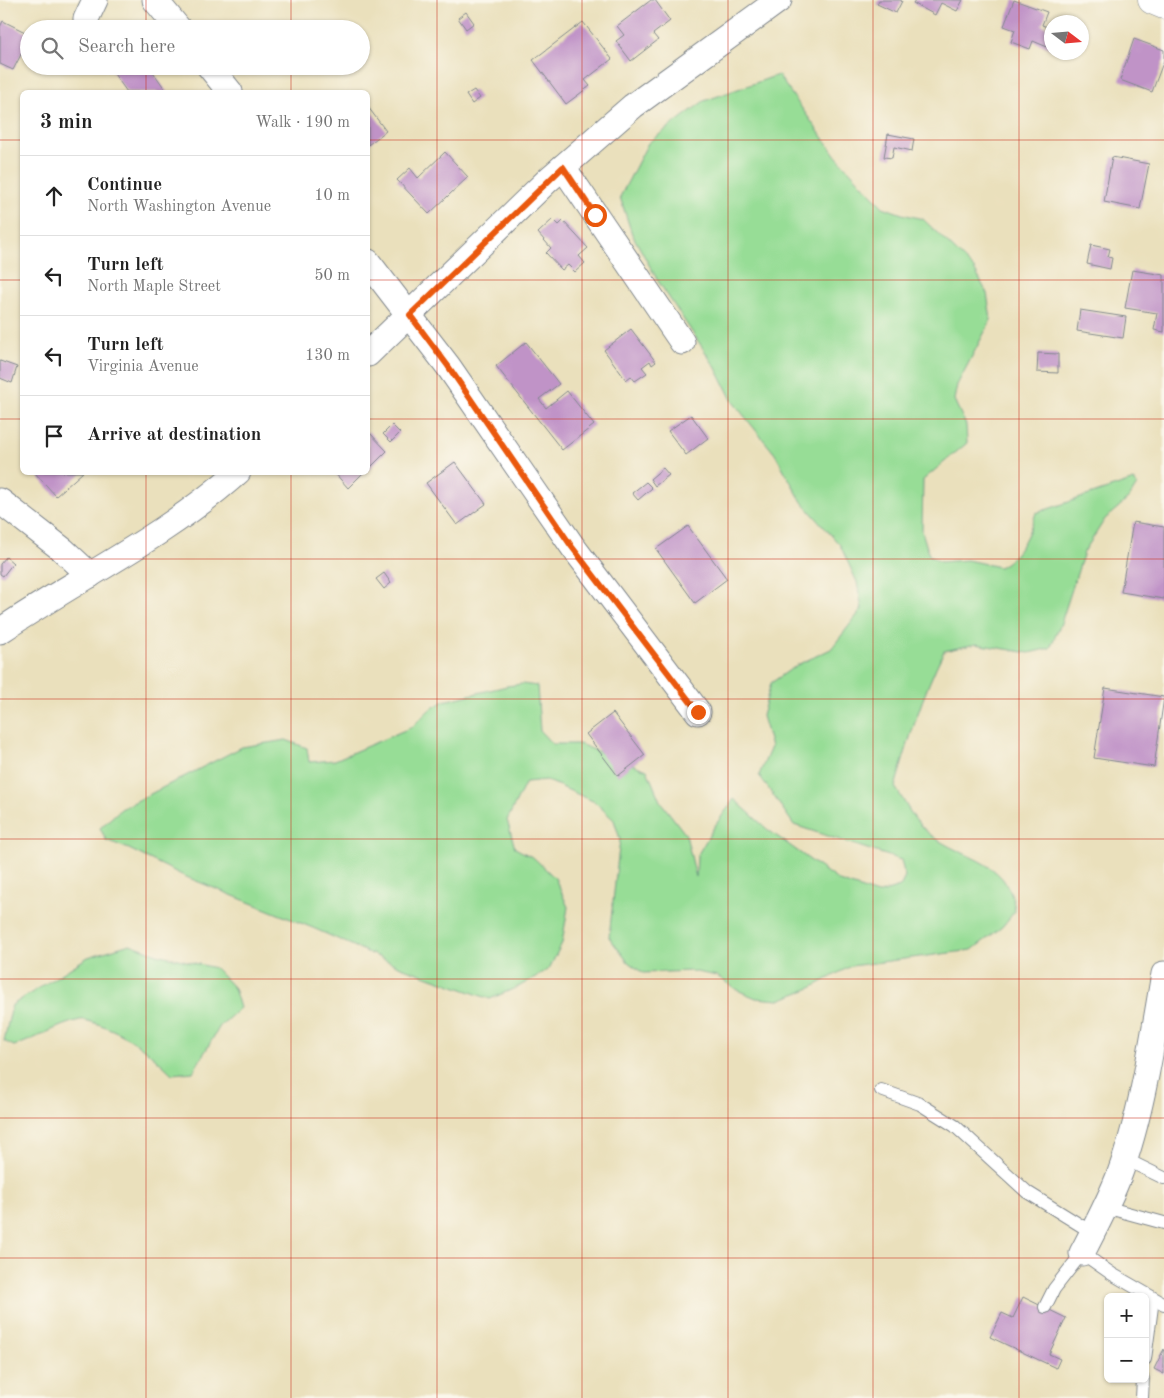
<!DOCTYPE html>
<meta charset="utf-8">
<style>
body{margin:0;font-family:"Old Standard TT",serif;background:#f6f6f6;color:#222}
.controls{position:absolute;right:15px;bottom:15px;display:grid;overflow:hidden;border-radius:8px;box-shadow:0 1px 4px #0004}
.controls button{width:45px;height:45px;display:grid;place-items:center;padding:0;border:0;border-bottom:1px solid #e0e0e0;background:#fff;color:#222;font:25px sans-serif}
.compass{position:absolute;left:1044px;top:15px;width:45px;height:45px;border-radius:50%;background:#fff;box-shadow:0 1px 4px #0004;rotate:106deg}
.stop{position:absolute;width:15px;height:15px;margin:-11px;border:4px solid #ea580c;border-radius:50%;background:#fff}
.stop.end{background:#ea580c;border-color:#fff;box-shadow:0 1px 5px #0008}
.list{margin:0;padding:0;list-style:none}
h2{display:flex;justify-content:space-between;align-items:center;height:65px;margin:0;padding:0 20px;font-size:21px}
h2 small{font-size:16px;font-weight:400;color:#767676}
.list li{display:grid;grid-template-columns:32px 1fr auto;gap:15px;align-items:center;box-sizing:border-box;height:80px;padding:0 20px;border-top:1px solid #e0e0e0}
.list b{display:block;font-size:19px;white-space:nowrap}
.list p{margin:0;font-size:16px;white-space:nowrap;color:#767676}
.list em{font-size:16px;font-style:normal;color:#767676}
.icon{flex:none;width:28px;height:28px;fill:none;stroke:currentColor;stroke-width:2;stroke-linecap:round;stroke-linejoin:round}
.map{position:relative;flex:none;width:1164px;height:1398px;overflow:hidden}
.search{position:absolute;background:#fff;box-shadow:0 1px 4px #0004;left:20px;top:20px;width:350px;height:55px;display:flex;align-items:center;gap:12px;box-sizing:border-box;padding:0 18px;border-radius:28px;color:#767676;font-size:19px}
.panel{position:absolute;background:#fff;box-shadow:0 1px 4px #0004;left:20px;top:90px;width:350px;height:385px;border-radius:8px}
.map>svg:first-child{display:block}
.green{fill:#97dd96;stroke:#59867a}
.building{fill:#c093c7}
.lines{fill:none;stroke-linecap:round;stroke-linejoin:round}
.lane-casing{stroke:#82888d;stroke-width:14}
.street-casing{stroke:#82888d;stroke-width:27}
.secondary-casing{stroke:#82888d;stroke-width:29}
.lane{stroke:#fff;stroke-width:12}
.street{stroke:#fff;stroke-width:25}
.secondary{stroke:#fff;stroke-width:28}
.route{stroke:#ea580c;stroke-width:6}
.grid{fill:none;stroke:#c8321e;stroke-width:1;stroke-opacity:0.55}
</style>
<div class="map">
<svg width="1164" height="1398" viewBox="0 0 1164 1398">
<rect width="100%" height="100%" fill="#fbf7ec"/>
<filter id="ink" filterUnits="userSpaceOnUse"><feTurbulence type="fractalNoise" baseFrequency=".02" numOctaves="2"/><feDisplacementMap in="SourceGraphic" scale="10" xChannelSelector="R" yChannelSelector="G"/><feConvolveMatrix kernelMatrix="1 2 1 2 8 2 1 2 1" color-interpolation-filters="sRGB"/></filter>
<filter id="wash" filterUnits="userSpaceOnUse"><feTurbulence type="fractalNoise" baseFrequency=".0096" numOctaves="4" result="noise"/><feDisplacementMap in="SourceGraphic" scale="20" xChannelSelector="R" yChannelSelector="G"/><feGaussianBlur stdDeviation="1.12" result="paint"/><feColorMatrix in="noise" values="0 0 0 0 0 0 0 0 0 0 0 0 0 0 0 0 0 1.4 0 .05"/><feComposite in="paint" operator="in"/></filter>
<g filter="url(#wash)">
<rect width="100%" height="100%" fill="#eae0bc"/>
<g class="green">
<path d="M 778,75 L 836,156 L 883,207 L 902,214 L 923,219 L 974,269 L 987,293 L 991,320 L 957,385 L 954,400 L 966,425 L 967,443 L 923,480 L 922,531 L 929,555 L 940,562 L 967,560 L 999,567 C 1020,556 1028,535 1036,513 L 1134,480 L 1137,485 L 1129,498 L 1105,519 L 1084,552 L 1061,623 L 1050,648 L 1029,653 L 976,644 L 944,651 C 922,694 909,740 895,787 C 904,800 912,818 923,828 C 956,861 1009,855 1015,911 L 1002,927 L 972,950 L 851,966 L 811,988 L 779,1000 L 756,998 L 737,990 L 717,976 L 691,971 L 643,973 L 628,962 L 609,937 L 620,839 L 614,820 L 595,802 L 546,780 L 526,782 L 507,820 L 515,848 L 534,858 L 555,878 L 568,907 L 562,943 L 549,969 L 520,986 L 490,999 L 401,967 L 313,928 L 184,876 L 129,849 L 106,840 L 100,828 L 121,809 L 242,747 L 286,740 L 307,748 L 309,762 L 335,760 L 412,727 L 429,710 L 444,701 L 507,686 L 522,684 L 537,686 L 540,731 L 552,744 L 579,744 L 647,770 L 660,801 L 686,835 L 696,877 L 697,856 L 714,827 L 734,799 L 767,829 L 839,881 L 877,894 L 900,887 L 905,877 L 901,860 L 794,825 L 759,775 L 771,747 L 762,716 L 771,683 L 797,665 L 831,649 L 862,609 L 857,582 L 840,545 L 802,502 L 775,454 L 733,402 L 716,368 L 658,281 L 632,234 L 620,197 L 648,143 L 704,101 Z"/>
<path d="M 130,944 L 157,954 L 215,968 L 234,988 L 240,1008 L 220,1026 L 193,1072 L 172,1074 C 149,1051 126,1033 95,1023 C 90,1022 85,1019 80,1020 C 57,1025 37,1039 14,1046 L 4,1041 L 12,1005 L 88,957 Z"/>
</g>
<g id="blocks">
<g class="building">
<path d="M 651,0 L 655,0 L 670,21 L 653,34 L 658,40 L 631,61 L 616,41 L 624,35 L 617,26 Z"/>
<path d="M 879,0 L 900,0 L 902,1 L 896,13 L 877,4 Z"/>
<path d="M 915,0 L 963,0 L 957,11 L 941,3 L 935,15 L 913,3 Z"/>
<path d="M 1014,0 L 1047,12 L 1042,25 L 1052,29 L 1052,49 L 1033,41 L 1030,49 L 1011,42 L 1015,30 L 1004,26 Z"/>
<path d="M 466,12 L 474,23 L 466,29 L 458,18 Z"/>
<path d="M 3,21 L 29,34 L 29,39 L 13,70 L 0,64 L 0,27 Z"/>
<path d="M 583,22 L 612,59 L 585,80 L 590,86 L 566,104 L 533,60 Z"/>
<path d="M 1134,39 L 1164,50 L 1164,60 L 1152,92 L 1120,80 Z"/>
<path d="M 118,66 L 149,66 L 167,92 L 127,92 L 112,71 Z"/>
<path d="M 474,90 L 480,98 L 472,104 L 466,95 Z"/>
<path d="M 368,107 L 386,131 L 368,145 Z"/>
<path d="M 888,134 L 914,139 L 912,151 L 894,147 L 892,158 L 884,157 Z"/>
<path d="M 445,152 L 468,177 L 429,214 L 397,180 L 410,168 L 418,178 Z"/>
<path d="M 1112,157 L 1149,164 L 1140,209 L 1104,202 Z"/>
<path d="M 553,219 L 559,225 L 563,221 L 588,248 L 579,256 L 585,263 L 575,272 L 568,265 L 562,270 L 546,253 L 551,248 L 538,233 Z"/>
<path d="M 1091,245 L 1110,249 L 1108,257 L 1112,258 L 1110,269 L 1087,264 Z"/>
<path d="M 1132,270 L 1164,275 L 1164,332 L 1154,330 L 1157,313 L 1125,308 Z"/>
<path d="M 1080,310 L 1126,317 L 1123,338 L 1077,331 Z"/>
<path d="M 631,329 L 656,362 L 652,365 L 650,361 L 642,367 L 647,373 L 635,381 L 631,376 L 626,380 L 604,350 Z"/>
<path d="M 526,342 L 559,384 L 539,399 L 546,408 L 567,391 L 594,425 L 562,450 L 496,366 Z"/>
<path d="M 1038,353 L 1058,354 L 1058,373 L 1037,372 Z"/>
<path d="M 0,361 L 17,367 L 12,383 L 0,378 Z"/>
<path d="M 691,415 L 708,438 L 686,455 L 668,431 Z"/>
<path d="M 392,425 L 400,433 L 391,442 L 383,434 Z"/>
<path d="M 368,431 L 387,451 L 368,470 Z"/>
<path d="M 455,462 L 486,504 L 457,525 L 426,483 Z"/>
<path d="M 663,468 L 669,475 L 655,486 L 650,479 Z"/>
<path d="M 34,472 L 83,472 L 56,496 Z"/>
<path d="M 334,472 L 364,472 L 348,488 Z"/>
<path d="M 646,482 L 652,488 L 638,500 L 632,493 Z"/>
<path d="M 1133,522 L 1164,527 L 1164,599 L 1121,592 Z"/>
<path d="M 688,526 L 727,579 L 695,603 L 656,549 Z"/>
<path d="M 6,557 L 13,563 L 3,576 L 0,574 L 0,564 Z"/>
<path d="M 384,573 L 391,583 L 384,589 L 376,579 Z"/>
<path d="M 1105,688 L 1164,697 L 1154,767 L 1094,758 Z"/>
<path d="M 613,713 L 645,755 L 618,776 L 586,734 Z"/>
<path d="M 1023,1297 L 1066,1318 L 1049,1354 L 1060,1359 L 1056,1368 L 990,1337 L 1002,1313 L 1013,1318 Z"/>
<path d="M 1164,1349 L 1164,1374 L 1154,1369 Z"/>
</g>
</g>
</g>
<g filter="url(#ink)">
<use href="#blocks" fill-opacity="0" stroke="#82888d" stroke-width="1"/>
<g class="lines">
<defs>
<g id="lane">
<path d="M 881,1090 L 920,1104 L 955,1126 L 1027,1192 L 1093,1233"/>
<path d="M 1125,1159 L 1164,1178"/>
<path d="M 1105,1207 L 1164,1223"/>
<path d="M 1045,1307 L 1054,1289 L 1082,1253 L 1112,1274 L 1164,1304"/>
<path d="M 1145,1359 L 1153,1299"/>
<path d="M 1142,1398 L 1143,1379"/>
</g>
<g id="street">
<path d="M 155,0 L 179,29"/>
<path d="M 86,19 L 95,0"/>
<path d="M 209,66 L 230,92"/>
<path d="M 563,167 L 682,342"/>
<path d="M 368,262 L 448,366 L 573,547 L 698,712"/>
<path d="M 368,354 L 548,180 L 633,106 L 779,0"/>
<path d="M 0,501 L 63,550 L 90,575"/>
<path d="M 0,631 C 80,577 165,537 238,472"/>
<path d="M 1082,1253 C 1096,1226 1110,1200 1120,1173 C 1142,1114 1153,1037 1164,974"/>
</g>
<path id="secondary" d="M 1152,0 L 1164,5"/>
</defs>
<use href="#lane" class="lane-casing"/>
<use href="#street" class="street-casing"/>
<use href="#secondary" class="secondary-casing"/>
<use href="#lane" class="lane"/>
<use href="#street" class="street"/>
<use href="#secondary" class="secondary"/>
</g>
</g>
<g class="lines" filter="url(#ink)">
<path class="route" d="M 595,215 L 563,167 L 410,315 L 448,366 L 572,547 L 698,712"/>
</g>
<path class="grid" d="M 146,0 L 146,29M 291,0 L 291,29M 437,0 L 437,1398M 582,0 L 582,1398M 728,0 L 728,1398M 873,0 L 873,1398M 1019,0 L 1019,1398M 146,66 L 146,92M 291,66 L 291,92M 0,140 L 22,140M 368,140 L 1164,140M 0,280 L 22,280M 368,280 L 1164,280M 0,419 L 22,419M 368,419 L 1164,419M 146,472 L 146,1398M 291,472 L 291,1398M 0,559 L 1164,559M 0,699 L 1164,699M 0,839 L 1164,839M 0,979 L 1164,979M 0,1118 L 1164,1118M 0,1258 L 1164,1258"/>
</svg>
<div class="controls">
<button>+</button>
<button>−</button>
</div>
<svg class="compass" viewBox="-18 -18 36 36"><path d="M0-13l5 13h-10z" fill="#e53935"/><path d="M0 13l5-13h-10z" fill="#767676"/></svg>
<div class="stop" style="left:595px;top:215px"></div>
<div class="stop end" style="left:698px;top:712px"></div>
<div class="search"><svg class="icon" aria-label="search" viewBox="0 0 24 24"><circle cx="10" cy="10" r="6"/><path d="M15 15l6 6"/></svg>Search here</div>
<section class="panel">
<h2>3 min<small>Walk · 190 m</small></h2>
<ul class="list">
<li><svg class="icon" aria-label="ahead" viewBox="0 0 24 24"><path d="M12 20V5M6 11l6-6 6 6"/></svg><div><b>Continue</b><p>North Washington Avenue</p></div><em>10 m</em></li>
<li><svg class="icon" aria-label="left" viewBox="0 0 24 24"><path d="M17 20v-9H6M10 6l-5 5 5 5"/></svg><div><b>Turn left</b><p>North Maple Street</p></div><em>50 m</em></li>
<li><svg class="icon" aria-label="left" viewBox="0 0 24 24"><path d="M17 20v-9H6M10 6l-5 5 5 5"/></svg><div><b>Turn left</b><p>Virginia Avenue</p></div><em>130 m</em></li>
<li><svg class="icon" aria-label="arrive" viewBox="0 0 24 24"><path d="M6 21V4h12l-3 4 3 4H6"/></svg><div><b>Arrive at destination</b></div></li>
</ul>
</section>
</div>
